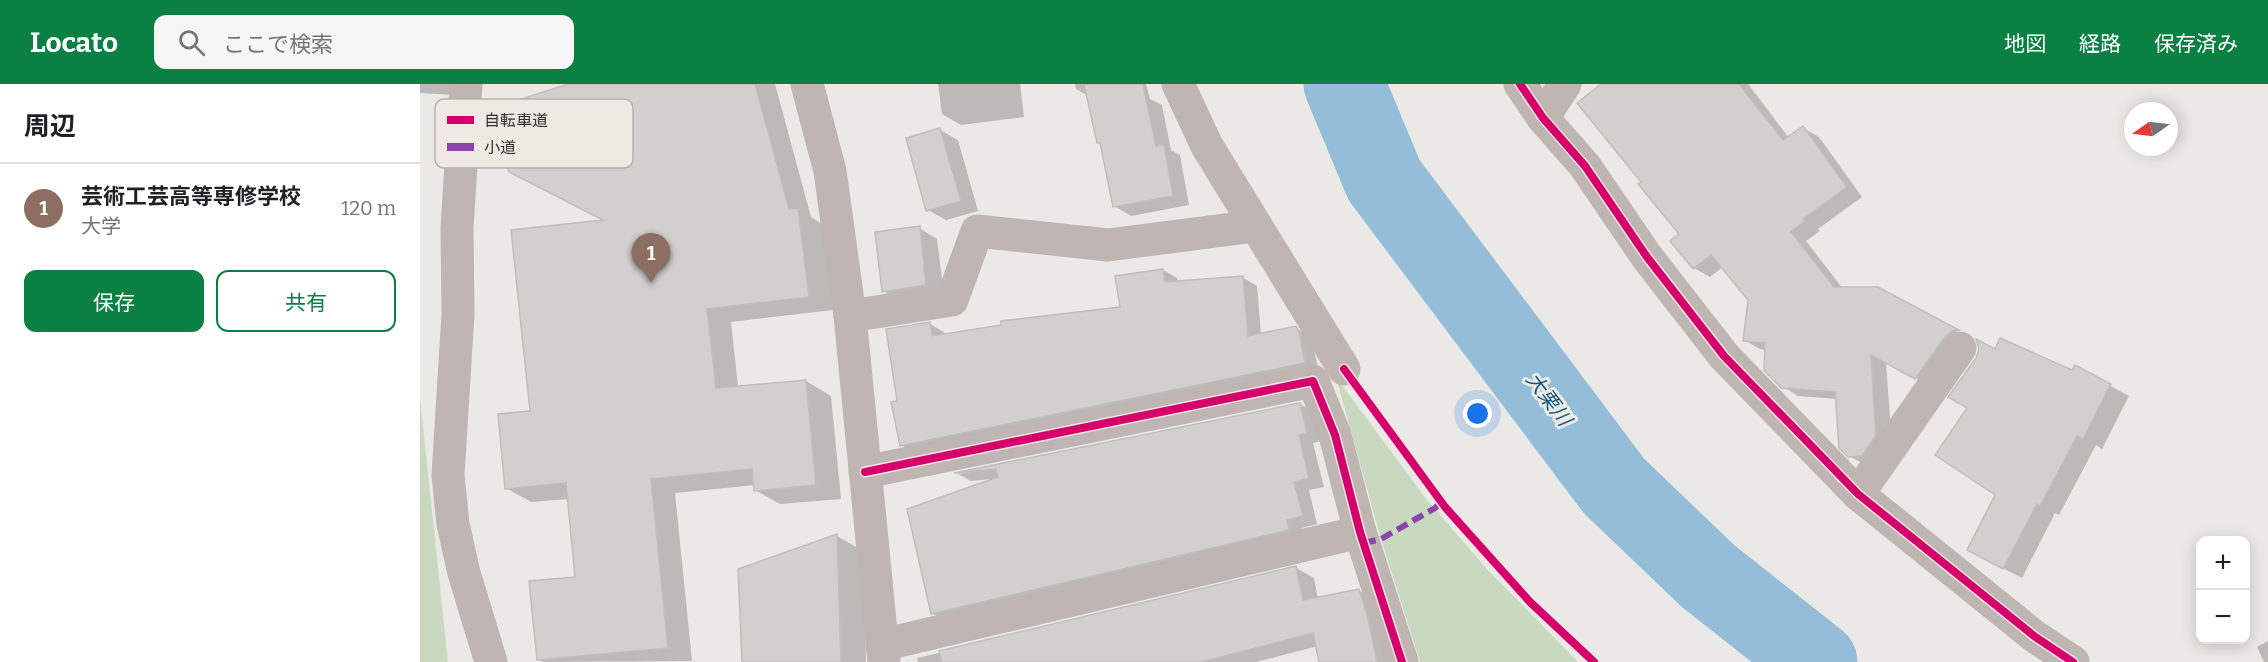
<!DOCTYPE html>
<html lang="ja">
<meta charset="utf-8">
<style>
body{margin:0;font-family:Bitter,"Noto Sans JP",serif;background:#f6f6f6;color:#202124}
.controls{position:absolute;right:18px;bottom:18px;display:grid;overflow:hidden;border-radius:12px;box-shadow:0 3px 15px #0003}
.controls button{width:54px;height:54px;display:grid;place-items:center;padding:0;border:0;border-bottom:2px solid #e0e0e0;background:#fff;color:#202124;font:30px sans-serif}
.compass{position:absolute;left:1704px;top:18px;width:54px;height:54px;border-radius:50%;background:#fff;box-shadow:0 3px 15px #0003;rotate:256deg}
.you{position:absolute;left:1058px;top:330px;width:21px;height:21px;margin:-15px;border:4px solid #fff;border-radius:50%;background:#1a73e8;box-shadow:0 0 0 9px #1a73e833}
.badge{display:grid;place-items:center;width:39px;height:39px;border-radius:50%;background:#0b8043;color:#fff;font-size:20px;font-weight:700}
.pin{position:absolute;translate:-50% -50px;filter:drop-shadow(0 2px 3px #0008)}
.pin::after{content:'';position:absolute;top:32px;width:21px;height:18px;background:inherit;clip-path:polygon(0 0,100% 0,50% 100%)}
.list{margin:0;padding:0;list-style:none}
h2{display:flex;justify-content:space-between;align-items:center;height:78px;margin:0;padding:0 24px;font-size:26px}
h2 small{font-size:20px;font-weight:400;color:#757577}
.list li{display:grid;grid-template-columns:39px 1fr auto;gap:18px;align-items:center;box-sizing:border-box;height:90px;padding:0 24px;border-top:2px solid #e0e0e0}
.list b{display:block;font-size:22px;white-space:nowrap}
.list p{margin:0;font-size:20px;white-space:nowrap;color:#757577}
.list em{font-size:20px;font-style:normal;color:#757577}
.actions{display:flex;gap:12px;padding:18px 24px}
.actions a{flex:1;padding:14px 0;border:2px solid #0b8043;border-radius:12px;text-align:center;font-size:21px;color:#0b8043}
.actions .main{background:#0b8043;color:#fff}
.icon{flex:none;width:33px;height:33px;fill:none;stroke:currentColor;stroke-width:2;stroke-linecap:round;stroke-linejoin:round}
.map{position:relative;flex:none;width:1848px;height:578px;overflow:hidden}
header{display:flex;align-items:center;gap:36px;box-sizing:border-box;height:84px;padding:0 30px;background:#0b8043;color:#fff}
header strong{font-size:28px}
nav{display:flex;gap:33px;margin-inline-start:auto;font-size:21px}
.search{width:420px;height:54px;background:#f6f6f6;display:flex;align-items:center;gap:15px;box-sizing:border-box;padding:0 21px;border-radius:12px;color:#757577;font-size:22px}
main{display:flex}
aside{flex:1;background:#fff}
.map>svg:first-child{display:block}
.green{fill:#c9d9c0}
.shadow{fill:#0003}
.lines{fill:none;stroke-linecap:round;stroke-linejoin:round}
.river{stroke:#94bdd9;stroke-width:81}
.building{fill:#d2d0ce;stroke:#c0bebc;stroke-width:1.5}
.minor{stroke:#bfb5b2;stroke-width:33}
.quiet{stroke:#8e44ad;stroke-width:6;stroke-dasharray:12 6;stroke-linecap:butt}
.cycleway-casing{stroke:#eee9e3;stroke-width:11}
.cycleway{stroke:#d6006c;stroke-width:8}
.labels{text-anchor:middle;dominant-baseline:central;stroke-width:6;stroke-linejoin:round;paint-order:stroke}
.water-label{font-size:20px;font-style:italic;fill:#0e5880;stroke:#eee9e3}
.key{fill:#eee9e3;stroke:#b6b2ad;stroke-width:1.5}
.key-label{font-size:16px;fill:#33312f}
</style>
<header>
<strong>Locato</strong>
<div class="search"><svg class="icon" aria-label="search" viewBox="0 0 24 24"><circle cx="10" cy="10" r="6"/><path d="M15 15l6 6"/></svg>ここで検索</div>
<nav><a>地図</a><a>経路</a><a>保存済み</a></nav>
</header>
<main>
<aside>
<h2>周辺<small></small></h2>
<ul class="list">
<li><span class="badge" style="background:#8d6e63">1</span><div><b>芸術工芸高等専修学校</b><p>大学</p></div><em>120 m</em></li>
</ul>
<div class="actions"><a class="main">保存</a><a>共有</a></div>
</aside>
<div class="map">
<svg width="1848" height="578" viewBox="0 0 1848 578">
<rect width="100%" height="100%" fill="#ebe9e6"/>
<g class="green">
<path d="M 916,293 L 1007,416 L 1067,485 L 1158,578 L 1000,578 L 961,455 Z"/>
<path d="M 0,314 L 28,578 L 0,578 Z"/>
</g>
<g class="shadow">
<path d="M 0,0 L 36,0 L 35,11 L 0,9 Z"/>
<path d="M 153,0 L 355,0 L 391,133 L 402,140 L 413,226 L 311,238 L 318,303 L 386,297 L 411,312 L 421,415 L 360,420 L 335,406 L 335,401 L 255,409 L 272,577 L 123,578 L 118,576 L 157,494 L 149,415 L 111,418 L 86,404 L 112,328 L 185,137 L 115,101 Z"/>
<path d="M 518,0 L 600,0 L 604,33 L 541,41 L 522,30 Z"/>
<path d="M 655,0 L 726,0 L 730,15 L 742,21 L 751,66 L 760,71 L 769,121 L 711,132 L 694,122 L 682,61 L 678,58 L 668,12 L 656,5 Z"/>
<path d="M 1183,0 L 1328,0 L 1369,54 L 1383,44 L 1399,53 L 1442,113 L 1398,145 L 1400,147 L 1386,157 L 1423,205 L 1457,204 L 1551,255 L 1512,303 L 1466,278 L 1472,361 L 1446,381 L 1429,372 L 1417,315 L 1378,312 L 1362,302 L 1346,266 L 1340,265 L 1324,256 L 1329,216 L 1303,183 L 1290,193 L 1274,184 L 1261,150 L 1223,98 Z"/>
<path d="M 520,46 L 538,56 L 558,127 L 526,136 L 508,126 Z"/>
<path d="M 499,144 L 517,155 L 524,211 L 482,218 L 464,207 Z"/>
<path d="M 743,186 L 757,194 L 758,198 L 822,193 L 837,202 L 841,251 L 875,244 L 890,252 L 899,286 L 496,369 L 481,361 L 478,318 L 510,240 L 524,248 L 525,251 L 702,224 Z"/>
<path d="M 1576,267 L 1653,288 L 1656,283 L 1709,312 L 1682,365 L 1676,361 L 1639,431 L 1635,429 L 1602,494 L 1567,476 L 1577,411 L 1549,324 Z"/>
<path d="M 880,320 L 895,329 L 902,357 L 893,359 L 904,403 L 889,406 L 897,440 L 882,444 L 884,454 L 527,538 L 512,529 L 572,395 L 551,397 L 538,390 Z"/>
<path d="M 417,452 L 443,467 L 446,578 L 324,578 Z"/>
<path d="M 876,484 L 894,494 L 898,515 L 938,506 L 956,517 L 976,578 L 901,578 L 898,562 L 836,578 L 498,578 L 497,574 Z"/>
<path d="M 1848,557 L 1848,578 L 1844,578 L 1837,563 Z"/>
</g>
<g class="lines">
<path class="river" d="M 924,0 L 964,96 L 1194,402 L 1288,492 L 1397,578"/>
</g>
<g class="building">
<path d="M 148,0 L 335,0 L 369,125 L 378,124 L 389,213 L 287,225 L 296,304 L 386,296 L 396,401 L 334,407 L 332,385 L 231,395 L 248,564 L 117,576 L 109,497 L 155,493 L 146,399 L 85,405 L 78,330 L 110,327 L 91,146 L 183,136 L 89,88 L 64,27 Z"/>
<path d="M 664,0 L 723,0 L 736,62 L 744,60 L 753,112 L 693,123 L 680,59 L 677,59 Z"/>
<path d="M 1181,0 L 1319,0 L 1363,56 L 1383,42 L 1427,103 L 1383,135 L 1385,137 L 1371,148 L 1414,203 L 1458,203 L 1539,246 L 1532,247 L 1525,253 L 1495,295 L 1451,271 L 1456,351 L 1442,372 L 1428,373 L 1419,364 L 1415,308 L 1361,304 L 1344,286 L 1345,259 L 1323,257 L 1328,216 L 1291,171 L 1273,185 L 1250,157 L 1259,150 L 1218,100 L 1221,98 L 1157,19 Z"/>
<path d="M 520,44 L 541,117 L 506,127 L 486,54 Z"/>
<path d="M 500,142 L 506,201 L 462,208 L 455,148 Z"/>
<path d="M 743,185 L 745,198 L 823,192 L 828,252 L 876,242 L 879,247 L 885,279 L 480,362 L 471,318 L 477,317 L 466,245 L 510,238 L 512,252 L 581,241 L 581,237 L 700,223 L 695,192 Z"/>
<path d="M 1580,254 L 1652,286 L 1655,281 L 1691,300 L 1663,355 L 1657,352 L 1620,422 L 1617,420 L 1583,485 L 1547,466 L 1575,411 L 1515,371 L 1547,324 L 1528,313 L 1556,274 L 1559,265 L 1556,255 L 1575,265 Z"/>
<path d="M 880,319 L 887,349 L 879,351 L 889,394 L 874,398 L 883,432 L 867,436 L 869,446 L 511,530 L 487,425 L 578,393 L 576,385 L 534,389 Z"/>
<path d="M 417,450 L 421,578 L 322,578 L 318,485 Z"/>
<path d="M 876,482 L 883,516 L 939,505 L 948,534 L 957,578 L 899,578 L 893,549 L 782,578 L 522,578 L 519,567 Z"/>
</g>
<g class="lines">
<g class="minor">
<path d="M 46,0 L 37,144 L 38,230 L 28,391 L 33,440 L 44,489 L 71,578"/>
<path d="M 387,0 L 410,87 L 430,232 L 464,578"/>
<path d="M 758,0 L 787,62 L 924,285"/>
<path d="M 1100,0 L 1123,34 L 1165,82 L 1227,173 L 1304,272 L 1438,410 L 1614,552 L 1653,578"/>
<path d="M 1123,34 L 1145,0"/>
<path d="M 430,232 L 532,216 L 557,147 L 688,161 L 835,142"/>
<path d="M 445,388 L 893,297 L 915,351 L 940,448 L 982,578"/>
<path d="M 1438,410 L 1540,264"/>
<path d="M 462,561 L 940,448"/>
</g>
<path class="quiet" d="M 944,459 L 961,455 L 1015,424 L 1021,418"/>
<defs>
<g id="cycleway">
<path d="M 1100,0 L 1123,34 L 1165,82 L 1227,173 L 1304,272 L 1438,410 L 1614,552 L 1653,578"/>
<path d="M 924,285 L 1025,423 L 1110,518 L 1174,578"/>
<path d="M 445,388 L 893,297 L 915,351 L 940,448 L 982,578"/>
</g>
</defs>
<use href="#cycleway" class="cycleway-casing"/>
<use href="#cycleway" class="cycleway"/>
</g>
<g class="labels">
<g class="water-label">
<text transform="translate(1129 315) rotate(53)">大栗川</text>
</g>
</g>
<rect x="15" y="15" width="198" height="69" rx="9" class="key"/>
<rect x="27" y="32" width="27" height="8" fill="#d6006c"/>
<rect x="27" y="59" width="27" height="8" fill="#8e44ad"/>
<g class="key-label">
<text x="64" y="42">自転車道</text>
<text x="64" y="69">小道</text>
</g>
</svg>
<div class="controls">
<button>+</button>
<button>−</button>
</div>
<svg class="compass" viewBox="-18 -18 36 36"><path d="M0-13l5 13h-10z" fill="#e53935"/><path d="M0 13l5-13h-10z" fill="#757577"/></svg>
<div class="you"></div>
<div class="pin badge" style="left:231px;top:199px;background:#8d6e63">1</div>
</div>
</main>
